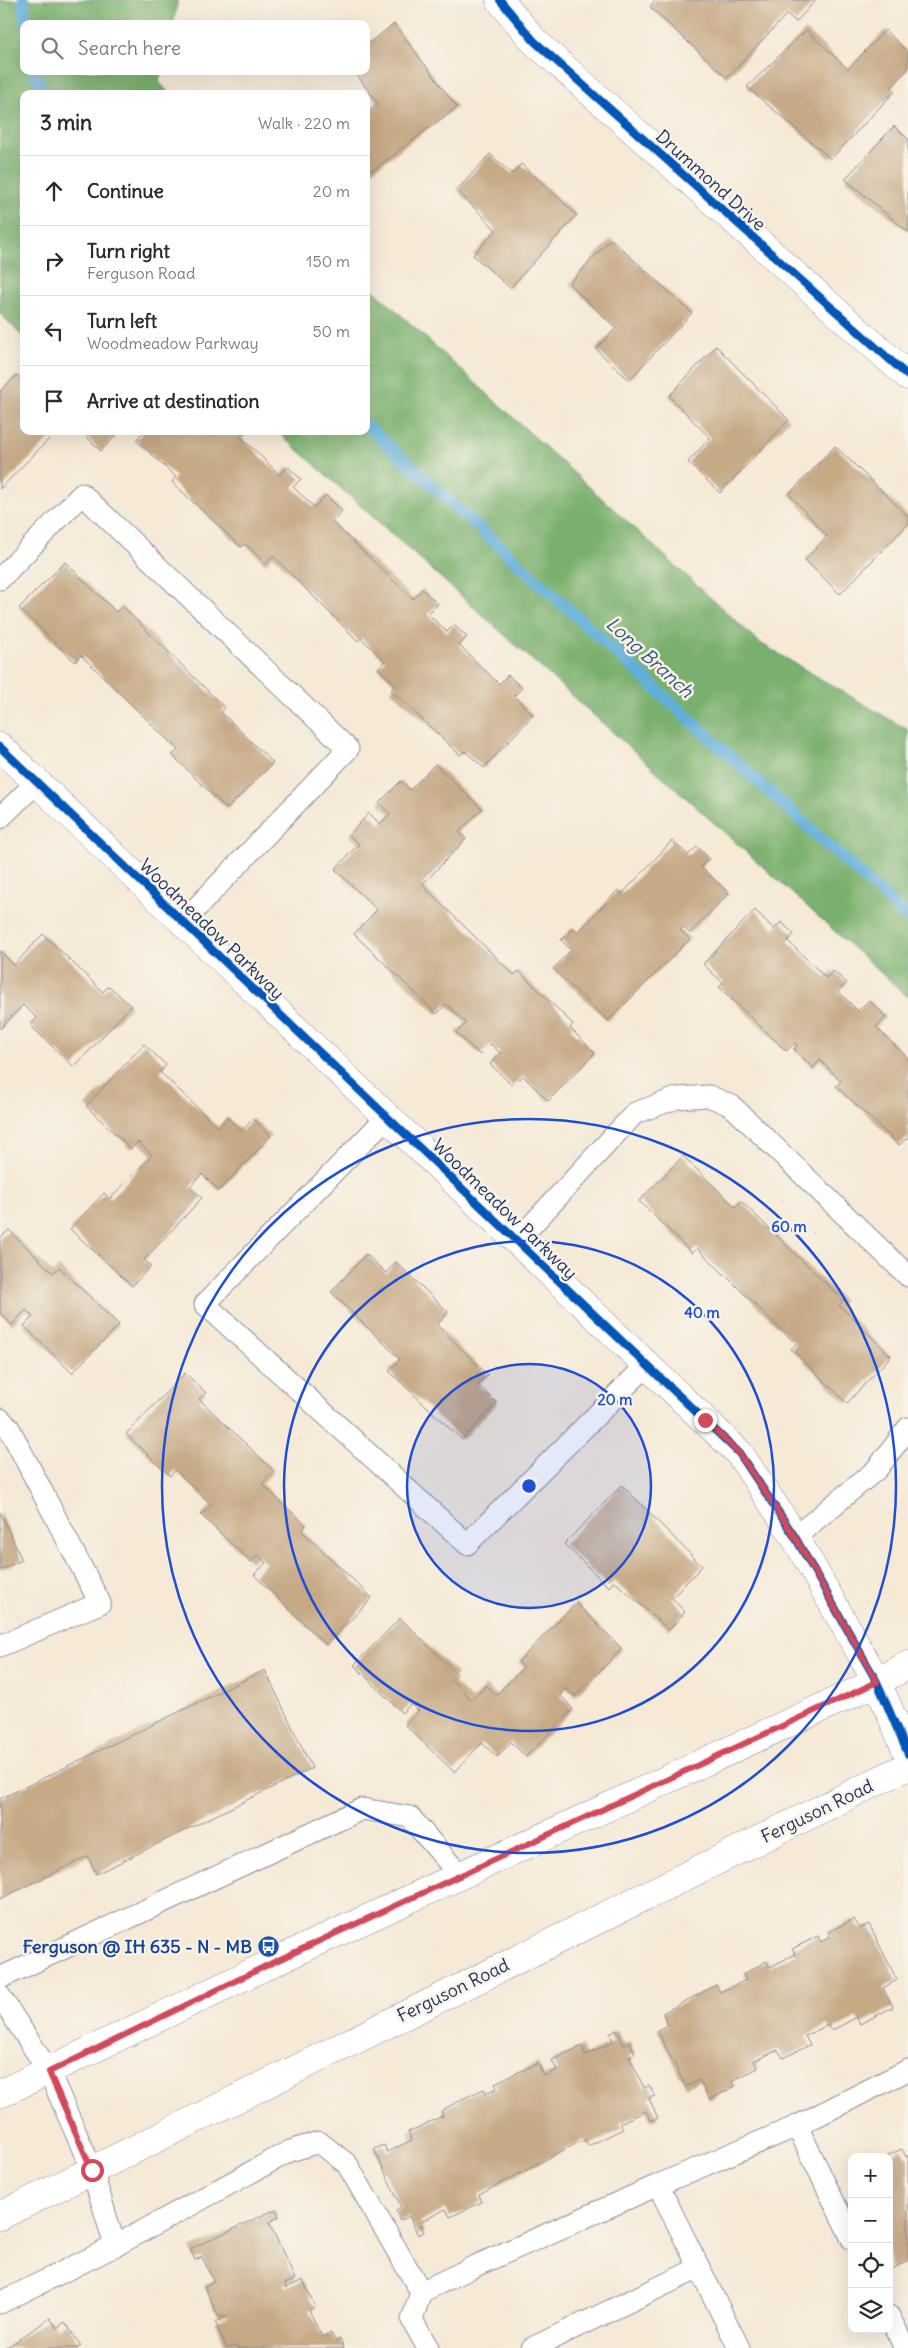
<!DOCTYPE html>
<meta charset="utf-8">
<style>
body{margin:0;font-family:Delius,sans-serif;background:#f7f7f7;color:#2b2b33}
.controls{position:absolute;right:15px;bottom:15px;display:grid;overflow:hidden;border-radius:10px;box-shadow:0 5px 20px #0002}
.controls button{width:45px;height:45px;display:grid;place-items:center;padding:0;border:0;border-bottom:1px solid #e1e1e2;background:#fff;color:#2b2b33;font:25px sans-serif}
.stop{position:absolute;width:15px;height:15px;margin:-11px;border:4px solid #d1495b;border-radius:50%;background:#fff}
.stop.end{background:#d1495b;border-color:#fff;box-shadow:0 1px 5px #0008}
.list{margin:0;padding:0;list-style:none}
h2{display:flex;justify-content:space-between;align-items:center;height:65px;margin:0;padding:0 20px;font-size:21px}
h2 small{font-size:16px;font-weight:400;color:#7c7c81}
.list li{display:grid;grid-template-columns:32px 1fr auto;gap:15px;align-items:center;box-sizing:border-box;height:70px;padding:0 20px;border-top:1px solid #e1e1e2}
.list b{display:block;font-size:19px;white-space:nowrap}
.list p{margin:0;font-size:16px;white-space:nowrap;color:#7c7c81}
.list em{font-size:16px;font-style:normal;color:#7c7c81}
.icon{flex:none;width:28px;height:28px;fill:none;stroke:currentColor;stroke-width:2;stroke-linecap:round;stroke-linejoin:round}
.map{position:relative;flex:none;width:908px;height:2348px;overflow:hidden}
.search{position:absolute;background:#fff;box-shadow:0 5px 20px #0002;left:20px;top:20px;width:350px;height:55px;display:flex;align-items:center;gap:12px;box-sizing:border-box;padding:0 18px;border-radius:10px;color:#7c7c81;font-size:19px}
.panel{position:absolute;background:#fff;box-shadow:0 5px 20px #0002;left:20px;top:90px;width:350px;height:345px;border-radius:10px}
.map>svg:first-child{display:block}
.forest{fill:#7ab06d;stroke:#4a7066}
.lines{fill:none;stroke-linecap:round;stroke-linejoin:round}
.stream{stroke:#60afda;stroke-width:12}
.building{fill:#c6a985}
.lane-casing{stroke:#888c9a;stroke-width:23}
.street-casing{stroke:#888c9a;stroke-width:29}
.secondary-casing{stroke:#888c9a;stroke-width:29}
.lane{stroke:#fff;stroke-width:21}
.street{stroke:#fff;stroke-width:28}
.secondary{stroke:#fff;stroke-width:28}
.cycleway-casing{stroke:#f7f3e8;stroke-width:11}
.cycleway{stroke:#0057b8;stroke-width:8}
.route{stroke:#d1495b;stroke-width:6}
.ring{fill:none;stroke:#1d4ed8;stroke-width:2.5}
.labels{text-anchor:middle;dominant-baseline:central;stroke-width:5;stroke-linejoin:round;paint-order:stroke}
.street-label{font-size:18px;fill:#1b2f5e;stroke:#f7f3e8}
.transit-label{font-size:18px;font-weight:bold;fill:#164399;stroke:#f7f3e8;text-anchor:end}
.water-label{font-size:19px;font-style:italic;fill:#305583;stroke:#f7f3e8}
.centre{fill:#1d4ed8;stroke:#f7f3e8;stroke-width:2.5}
.ring-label{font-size:15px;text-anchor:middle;font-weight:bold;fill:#1d4ed8;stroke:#f7f3e8;stroke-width:5;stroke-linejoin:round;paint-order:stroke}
</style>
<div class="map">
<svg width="908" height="2348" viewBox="0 0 908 2348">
<rect width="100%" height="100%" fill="#f7f3e8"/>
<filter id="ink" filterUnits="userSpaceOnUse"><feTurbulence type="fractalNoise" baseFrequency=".02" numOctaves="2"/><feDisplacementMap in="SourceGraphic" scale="10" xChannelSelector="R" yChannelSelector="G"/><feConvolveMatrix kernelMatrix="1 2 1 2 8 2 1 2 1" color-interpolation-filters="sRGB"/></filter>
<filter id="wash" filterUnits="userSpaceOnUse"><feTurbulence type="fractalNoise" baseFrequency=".0096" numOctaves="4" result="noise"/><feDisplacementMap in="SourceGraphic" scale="20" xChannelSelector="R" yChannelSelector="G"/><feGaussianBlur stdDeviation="1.12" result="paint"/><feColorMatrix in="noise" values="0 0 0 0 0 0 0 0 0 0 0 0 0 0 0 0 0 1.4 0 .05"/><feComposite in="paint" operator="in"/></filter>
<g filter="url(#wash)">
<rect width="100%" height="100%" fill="#f6e9d6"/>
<g class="forest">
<path d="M 0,0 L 178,0 L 173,24 L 24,24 L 24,71 L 161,71 L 159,82 L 170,94 L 24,94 L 24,334 L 22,336 L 0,313 Z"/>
<path d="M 366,283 L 760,643 L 908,730 L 908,997 L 277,431 L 366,431 Z"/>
</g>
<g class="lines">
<g class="stream">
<path d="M 23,0 L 26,24"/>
<path d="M 34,71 L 44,94"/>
<path d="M 366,425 L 908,918"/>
</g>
</g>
<g id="blocks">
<g class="building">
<path d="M 655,0 L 816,0 L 796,22 L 787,14 L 727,78 L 650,7 Z"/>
<path d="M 394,24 L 457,107 L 372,171 L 366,164 L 366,113 L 378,104 L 354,71 L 366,71 L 366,45 Z"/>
<path d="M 806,30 L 848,69 L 885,30 L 908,52 L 908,69 L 891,88 L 895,91 L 831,159 L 747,87 Z"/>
<path d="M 894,126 L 908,139 L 908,232 L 845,179 Z"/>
<path d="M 490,154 L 512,174 L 521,164 L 577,215 L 510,288 L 473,255 L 496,230 L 457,190 Z"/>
<path d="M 611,239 L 692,313 L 629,380 L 596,349 L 616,328 L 569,284 Z"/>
<path d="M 716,346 L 789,420 L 720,493 L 688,462 L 710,438 L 669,396 Z"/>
<path d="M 17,375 L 24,381 L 24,431 L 57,431 L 0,489 L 0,391 Z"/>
<path d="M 81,431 L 120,431 L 101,451 Z"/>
<path d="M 144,431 L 247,431 L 241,437 L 280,475 L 288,467 L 301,479 L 293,487 L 314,507 L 326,495 L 342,511 L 332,522 L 413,599 L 422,589 L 438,604 L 428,614 L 447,632 L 454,625 L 467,637 L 459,645 L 499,684 L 508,675 L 522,688 L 514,696 L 533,715 L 484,768 L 465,751 L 460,755 L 391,690 L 396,685 L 378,668 L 385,661 L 361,638 L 358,641 L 273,556 L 266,564 L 245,544 L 241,547 L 172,482 L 176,477 L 136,440 Z"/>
<path d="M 835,446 L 908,516 L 908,524 L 840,594 L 805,560 L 827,536 L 789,494 Z"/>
<path d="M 65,562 L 116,612 L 122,606 L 225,708 L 221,712 L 273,763 L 227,809 L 172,755 L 178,750 L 81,655 L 75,662 L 19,608 Z"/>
<path d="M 435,764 L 482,809 L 459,832 L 466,839 L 422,885 L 514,975 L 519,971 L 573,1024 L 570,1028 L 595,1053 L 548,1101 L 523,1076 L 513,1086 L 490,1064 L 500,1053 L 491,1044 L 480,1055 L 456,1033 L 466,1023 L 446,1004 L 437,1014 L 354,934 L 377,910 L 335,869 L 359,844 L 349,835 L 369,813 L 380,824 L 390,814 L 379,803 L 401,781 L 410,790 Z"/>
<path d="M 672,841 L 688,855 L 697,847 L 709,858 L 701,867 L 729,893 L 690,933 L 683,927 L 680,930 L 690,939 L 608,1021 L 553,969 L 571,950 L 561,940 L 573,927 L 578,932 L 618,890 L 622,894 Z"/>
<path d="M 755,910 L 774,929 L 781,922 L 794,934 L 788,941 L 826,978 L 833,971 L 847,983 L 838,991 L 858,1011 L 869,1000 L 886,1017 L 876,1027 L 908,1058 L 908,1139 L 907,1138 L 899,1145 L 836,1086 L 841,1081 L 820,1060 L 813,1068 L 794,1049 L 797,1045 L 795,1043 L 786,1051 L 719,987 L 723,983 L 703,964 Z"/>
<path d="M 43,934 L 103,992 L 109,986 L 131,1006 L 74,1067 L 30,1025 L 37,1018 L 23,1005 L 0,1029 L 0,951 L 14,965 Z"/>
<path d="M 144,1044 L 166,1065 L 160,1072 L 218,1127 L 227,1117 L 242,1131 L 253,1119 L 271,1136 L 219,1191 L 202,1174 L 190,1187 L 202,1198 L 144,1260 L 151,1266 L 132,1286 L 70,1229 L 104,1193 L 110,1199 L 152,1155 L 138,1142 L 131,1149 L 86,1106 Z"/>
<path d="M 683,1156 L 735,1207 L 741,1201 L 844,1301 L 839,1305 L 891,1356 L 847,1403 L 791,1349 L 796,1344 L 697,1248 L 692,1253 L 639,1201 Z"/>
<path d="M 9,1230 L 53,1273 L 59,1267 L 119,1325 L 72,1373 L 24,1326 L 33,1317 L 26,1310 L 12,1325 L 0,1313 L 0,1238 Z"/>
<path d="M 366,1254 L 386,1273 L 396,1262 L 448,1312 L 437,1325 L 488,1375 L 478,1385 L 497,1403 L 462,1440 L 389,1371 L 400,1359 L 331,1292 Z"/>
<path d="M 185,1373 L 206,1393 L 199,1399 L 274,1471 L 262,1484 L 306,1525 L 302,1531 L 372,1598 L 326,1645 L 254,1575 L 266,1563 L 258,1555 L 251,1562 L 201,1515 L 212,1505 L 175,1470 L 170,1476 L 126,1434 Z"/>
<path d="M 622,1485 L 702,1566 L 672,1598 L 685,1612 L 669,1630 L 614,1581 L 609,1587 L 564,1544 Z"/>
<path d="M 0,1512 L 22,1560 L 0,1570 Z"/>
<path d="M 576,1603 L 622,1649 L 575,1696 L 566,1688 L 560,1695 L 573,1709 L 526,1757 L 511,1742 L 497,1757 L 482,1743 L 454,1772 L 405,1725 L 419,1711 L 411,1704 L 402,1713 L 354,1665 L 400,1618 L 457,1674 L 452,1680 L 472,1700 L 486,1685 L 496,1695 L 524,1667 L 518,1662 Z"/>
<path d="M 265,1670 L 312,1768 L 96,1874 L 88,1856 L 0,1899 L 0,1799 Z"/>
<path d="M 854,1919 L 860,1929 L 869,1924 L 897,1980 L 883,1988 L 893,2007 L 860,2024 L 857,2017 L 831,2031 L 828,2025 L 805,2036 L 810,2045 L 783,2058 L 778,2050 L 754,2061 L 758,2068 L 732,2081 L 735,2086 L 710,2100 L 699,2080 L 686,2087 L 657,2030 L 668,2025 L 663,2013 L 716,1985 L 720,1992 L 746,1980 L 743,1974 L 767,1961 L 770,1967 L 795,1954 L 792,1949 L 818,1936 L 821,1942 L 830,1937 L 828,1932 Z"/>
<path d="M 617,2030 L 624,2045 L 630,2042 L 635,2054 L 629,2056 L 644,2088 L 649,2085 L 655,2096 L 649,2098 L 658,2118 L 651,2121 L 646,2111 L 620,2123 L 623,2129 L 588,2146 L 585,2140 L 575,2144 L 479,2195 L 482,2202 L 450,2217 L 446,2209 L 420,2222 L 424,2232 L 418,2235 L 409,2216 L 400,2221 L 396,2210 L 401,2207 L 374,2149 L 384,2145 L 387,2152 L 412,2140 L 408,2132 L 443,2116 L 441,2111 L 462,2099 L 484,2089 L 486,2093 L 497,2088 L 495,2083 L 538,2063 L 544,2076 L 557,2070 L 552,2060 L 582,2046 L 585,2055 L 613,2042 L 610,2034 Z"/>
<path d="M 902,2149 L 906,2157 L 908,2155 L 908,2261 L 891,2269 L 889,2264 L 889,2157 L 884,2157 Z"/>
<path d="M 276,2209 L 279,2217 L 269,2222 L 295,2279 L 285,2284 L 286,2288 L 303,2280 L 315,2307 L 309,2310 L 322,2337 L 331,2333 L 335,2341 L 340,2339 L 344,2348 L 237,2348 L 236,2346 L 227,2348 L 215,2322 L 229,2315 L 219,2317 L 204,2286 L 214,2281 L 202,2257 L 195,2260 L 190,2249 Z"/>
<path d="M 50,2318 L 57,2328 L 65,2322 L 81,2346 L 77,2348 L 6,2348 Z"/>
</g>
</g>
</g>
<g filter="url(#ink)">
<use href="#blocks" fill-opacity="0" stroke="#888c9a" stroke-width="1"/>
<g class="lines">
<defs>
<g id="lane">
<path d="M 0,579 L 82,494 L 348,749 L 183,922"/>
<path d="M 0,818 L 37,782"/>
<path d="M 387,1117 L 205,1304 L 467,1544 L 647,1365"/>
<path d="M 517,1241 L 635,1113 L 677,1098 L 709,1096 L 732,1106 L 908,1276"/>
<path d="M 0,1419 L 9,1428 L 100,1603 L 0,1646"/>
<path d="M 795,1537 L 877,1469 L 908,1428"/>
<path d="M 0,1978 L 362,1809 L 410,1817 L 461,1877"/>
<path d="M 0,1996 L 49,2072 L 92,2170 L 115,2246"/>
<path d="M 797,2126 L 852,2239"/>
<path d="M 0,2303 L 115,2246 L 290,2151 L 319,2142 L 347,2164 L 421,2292"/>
<path d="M 889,2316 L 905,2348"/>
<path d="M 428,2348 L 412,2320 L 421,2292 L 473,2267 L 658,2185"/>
<path d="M 532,2348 L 699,2268"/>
<path d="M 739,2348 L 658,2185 L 797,2126 L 908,2070"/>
</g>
<g id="street">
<path d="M 500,0 L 534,41 L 908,376"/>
<path d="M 0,747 L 739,1453 L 795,1537 L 877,1682 L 908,1754"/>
</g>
<g id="secondary">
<path d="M 0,2094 L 276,1961 L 877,1682 L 908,1665"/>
<path d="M 0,2216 L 908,1766"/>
</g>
</defs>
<use href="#lane" class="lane-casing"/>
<use href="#street" class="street-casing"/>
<use href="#secondary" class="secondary-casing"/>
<use href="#lane" class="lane"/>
<use href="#street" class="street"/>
<use href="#secondary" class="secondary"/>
<defs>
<g id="cycleway">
<path d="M 500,0 L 534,41 L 908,376"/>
<path d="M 0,747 L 739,1453 L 795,1537 L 877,1682 L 908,1754"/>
</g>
</defs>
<use href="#cycleway" class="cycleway-casing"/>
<use href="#cycleway" class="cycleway"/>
</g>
</g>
<g class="lines" filter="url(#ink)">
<path class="route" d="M 92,2170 L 49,2072 L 276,1961 L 877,1682 L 795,1537 L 739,1453 L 705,1420"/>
</g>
<circle cx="529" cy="1486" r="122" fill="#1d4ed8" fill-opacity=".12"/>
<g class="ring">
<circle cx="529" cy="1486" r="122"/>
<circle cx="529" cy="1486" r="245"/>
<circle cx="529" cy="1486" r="367"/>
</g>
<defs>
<symbol id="bus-disc" viewBox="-11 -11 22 22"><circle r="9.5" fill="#1a4fb4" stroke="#f7f3e8"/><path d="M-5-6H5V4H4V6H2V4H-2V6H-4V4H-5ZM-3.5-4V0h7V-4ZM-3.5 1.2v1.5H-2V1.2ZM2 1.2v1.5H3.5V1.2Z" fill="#fff"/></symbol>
</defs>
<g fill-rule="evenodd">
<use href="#bus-disc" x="256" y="1934" width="25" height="25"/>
</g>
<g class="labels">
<g class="street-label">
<text transform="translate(711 180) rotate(42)">Drummond Drive</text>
<text transform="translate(212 929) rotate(44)">Woodmeadow Parkway</text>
<text transform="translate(505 1209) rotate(44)">Woodmeadow Parkway</text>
<text transform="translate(817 1811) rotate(-26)">Ferguson Road</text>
<text transform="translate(453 1990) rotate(-26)">Ferguson Road</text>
</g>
<g class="transit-label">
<text x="252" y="1946">Ferguson @ IH 635 - N - MB</text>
</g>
<g class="water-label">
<text transform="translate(650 657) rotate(42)">Long Branch</text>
</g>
</g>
<circle cx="529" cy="1486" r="8" class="centre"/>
<g class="ring-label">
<text x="789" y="1232">60 m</text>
<text x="702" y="1318">40 m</text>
<text x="615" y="1405">20 m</text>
</g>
</svg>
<div class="controls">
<button>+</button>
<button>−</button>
<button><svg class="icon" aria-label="locate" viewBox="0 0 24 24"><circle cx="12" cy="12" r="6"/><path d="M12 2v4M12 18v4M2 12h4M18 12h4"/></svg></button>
<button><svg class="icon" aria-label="layers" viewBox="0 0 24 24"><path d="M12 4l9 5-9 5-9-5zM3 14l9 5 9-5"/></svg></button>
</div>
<div class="stop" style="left:92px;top:2170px"></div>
<div class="stop end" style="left:705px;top:1420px"></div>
<div class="search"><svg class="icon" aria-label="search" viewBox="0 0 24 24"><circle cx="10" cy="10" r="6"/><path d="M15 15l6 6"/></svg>Search here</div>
<section class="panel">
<h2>3 min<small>Walk · 220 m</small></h2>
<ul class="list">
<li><svg class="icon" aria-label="ahead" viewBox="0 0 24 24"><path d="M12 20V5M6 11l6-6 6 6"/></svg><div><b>Continue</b></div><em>20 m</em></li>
<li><svg class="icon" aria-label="right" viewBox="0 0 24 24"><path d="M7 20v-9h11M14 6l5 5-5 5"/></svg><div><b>Turn right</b><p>Ferguson Road</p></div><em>150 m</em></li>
<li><svg class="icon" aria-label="left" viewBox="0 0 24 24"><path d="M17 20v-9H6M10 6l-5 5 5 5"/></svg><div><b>Turn left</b><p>Woodmeadow Parkway</p></div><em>50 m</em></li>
<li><svg class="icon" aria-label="arrive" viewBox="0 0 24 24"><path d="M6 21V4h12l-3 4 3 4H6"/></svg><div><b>Arrive at destination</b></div></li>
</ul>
</section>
</div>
